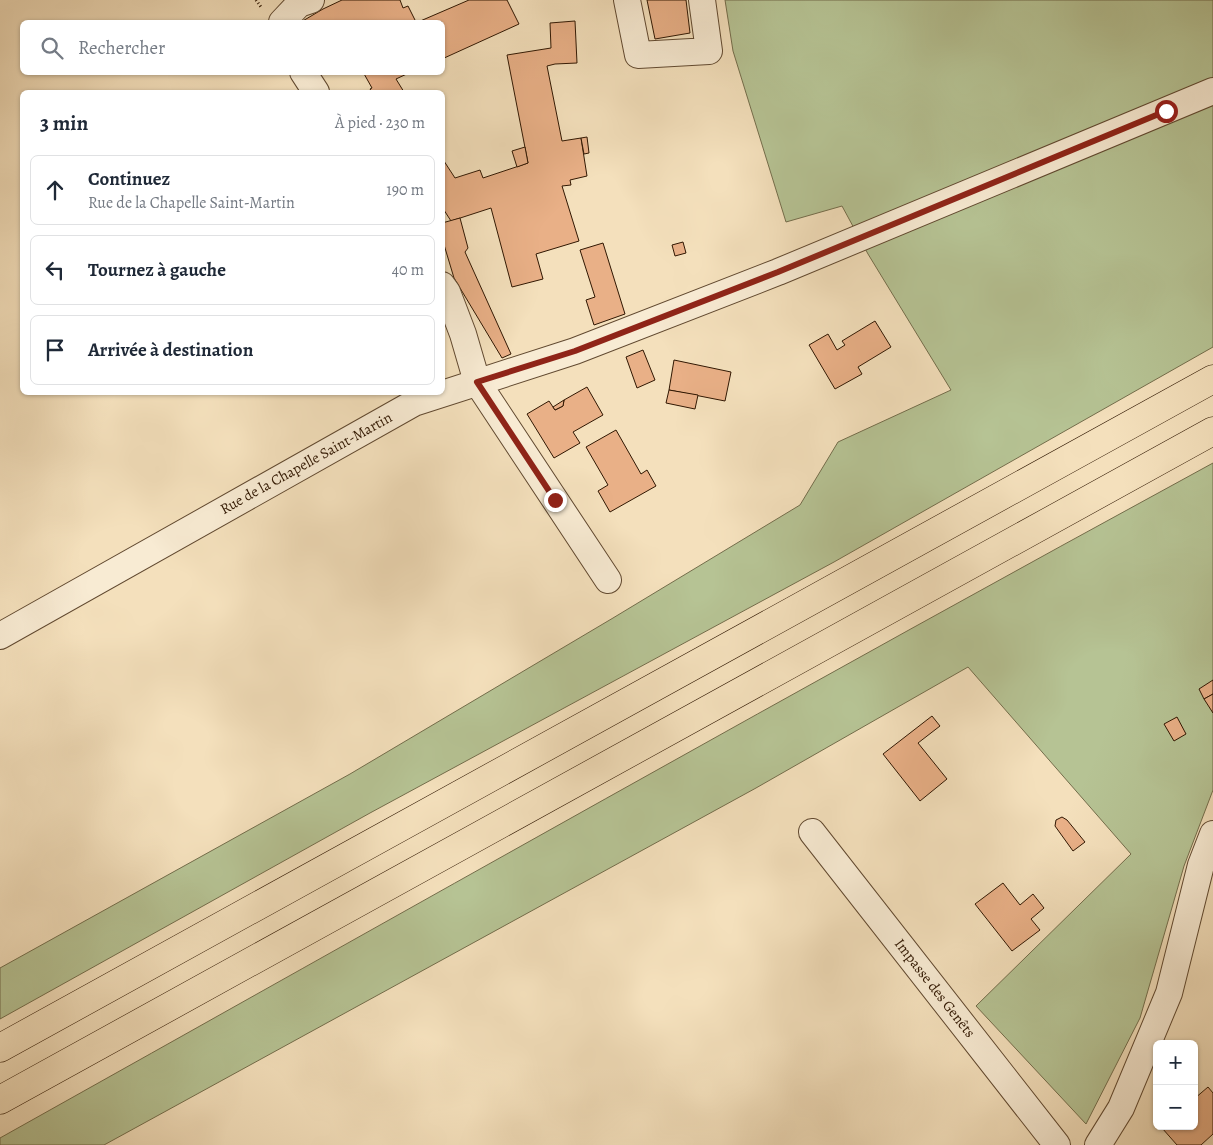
<!DOCTYPE html>
<html lang="fr">
<meta charset="utf-8">
<style>
body{margin:0;font-family:Alegreya,serif;background:#f2f2f3;color:#1f2937}
.controls{position:absolute;right:15px;bottom:15px;display:grid;overflow:hidden;border-radius:8px;box-shadow:0 1px 4px #0004}
.controls button{width:45px;height:45px;display:grid;place-items:center;padding:0;border:0;border-bottom:1px solid #e0e1e3;background:#fff;color:#1f2937;font:25px sans-serif}
.stop{position:absolute;width:15px;height:15px;margin:-11px;border:4px solid #8f2418;border-radius:50%;background:#fff}
.stop.end{background:#8f2418;border-color:#fff;box-shadow:0 1px 5px #0008}
.list{margin:0;padding:0;list-style:none}
h2{display:flex;justify-content:space-between;align-items:center;height:65px;margin:0;padding:0 20px;font-size:21px}
h2 small{font-size:16px;font-weight:400;color:#747a83}
.list li{display:grid;grid-template-columns:32px 1fr auto;gap:15px;align-items:center;box-sizing:border-box;height:70px;margin:0 10px 10px;padding:0 10px;border:1px solid #e0e1e3;border-radius:8px}
.list b{display:block;font-size:19px;white-space:nowrap}
.list p{margin:0;font-size:16px;white-space:nowrap;color:#747a83}
.list em{font-size:16px;font-style:normal;color:#747a83}
.icon{flex:none;width:28px;height:28px;fill:none;stroke:currentColor;stroke-width:2;stroke-linecap:round;stroke-linejoin:round}
.map{position:relative;flex:none;width:1213px;height:1145px;overflow:hidden}
.search{position:absolute;background:#fff;box-shadow:0 1px 4px #0004;left:20px;top:20px;width:425px;height:55px;display:flex;align-items:center;gap:12px;box-sizing:border-box;padding:0 18px;border-radius:8px;color:#747a83;font-size:19px}
.panel{position:absolute;background:#fff;box-shadow:0 1px 4px #0004;left:20px;top:90px;width:425px;height:305px;border-radius:8px}
.map>svg:first-child{display:block}
.green{fill:#b6c394;stroke:#736d4b}
.building{fill:#e9b087;stroke:#301702}
.lines{fill:none;stroke-linecap:round;stroke-linejoin:round}
.minor-casing{stroke:#614930;stroke-width:28}
.highway-casing{stroke:#301702;stroke-width:29}
.path{stroke:#301702;stroke-width:3;stroke-dasharray:1 2.5;stroke-linecap:butt}
.minor{stroke:#f8ebd3;stroke-width:26}
.highway{stroke:#f4e0bc;stroke-width:28}
.route{stroke:#8f2418;stroke-width:6}
.labels{text-anchor:middle;dominant-baseline:central;stroke-width:4;stroke-linejoin:round;paint-order:stroke}
.street-label{font-size:15px;fill:#301702;stroke:#f8ebd3}
</style>
<div class="map">
<svg width="1213" height="1145" viewBox="0 0 1213 1145">
<rect width="100%" height="100%" fill="#f4e0bc"/>
<filter id="stains"><feTurbulence type="fractalNoise" baseFrequency=".004" numOctaves="4"/><feColorMatrix values="0 0 0 0 .2 0 0 0 0 .09 0 0 0 0 .02 0 0 0 .5 -.17"/></filter>
<radialGradient id="worn" r=".72"><stop offset=".6" stop-color="#630" stop-opacity="0"/><stop offset="1" stop-color="#630" stop-opacity=".3"/></radialGradient>
<g class="green">
<path d="M 725,0 L 1213,0 L 1213,347 L 834,562 L 370,813 L 0,1019 L 0,968 L 350,774 L 613,618 L 800,505 L 838,442 L 951,390 L 868,254 L 842,206 L 786,222 L 733,51 Z"/>
<path d="M 1213,463 L 1213,790 L 1184,866 L 1140,1018 L 1086,1124 L 976,1006 L 1131,854 L 968,667 L 756,788 L 104,1145 L 0,1145 L 0,1138 C 404,912 807,684 1213,463 Z"/>
</g>
<g class="building">
<path d="M 342,0 L 400,0 L 403,8 L 408,6 L 416,22 L 301,22 L 323,9 Z"/>
<path d="M 469,0 L 507,0 L 519,24 L 442,59 L 442,22 L 418,22 Z"/>
<path d="M 647,0 L 686,0 L 690,33 L 655,39 Z"/>
<path d="M 575,21 L 577,63 L 555,64 L 547,66 L 562,141 L 581,138 L 587,176 L 570,180 L 571,185 L 562,186 L 579,241 L 536,254 L 543,279 L 512,287 L 491,208 L 451,221 L 442,207 L 442,158 L 455,178 L 480,170 L 483,178 L 528,163 L 507,55 L 551,48 L 550,23 Z"/>
<path d="M 363,72 L 411,72 L 396,79 L 404,92 L 372,92 L 370,89 L 372,88 Z"/>
<path d="M 587,137 L 589,153 L 584,154 L 581,138 Z"/>
<path d="M 525,147 L 528,163 L 517,167 L 512,151 Z"/>
<path d="M 460,218 L 468,248 L 465,252 L 511,354 L 502,358 L 454,278 L 442,238 L 442,223 Z"/>
<path d="M 683,242 L 686,253 L 675,256 L 672,245 Z"/>
<path d="M 603,243 L 625,314 L 594,325 L 586,300 L 595,297 L 580,250 Z"/>
<path d="M 875,321 L 891,347 L 858,367 L 862,374 L 835,389 L 809,345 L 828,334 L 837,350 L 845,345 L 842,341 Z"/>
<path d="M 643,350 L 655,380 L 637,388 L 626,357 Z"/>
<path d="M 674,360 L 731,372 L 725,401 L 669,390 Z"/>
<path d="M 587,387 L 603,415 L 573,432 L 580,443 L 554,458 L 527,414 L 549,401 L 555,410 L 563,406 L 564,400 Z"/>
<path d="M 669,390 L 698,395 L 695,409 L 666,403 Z"/>
<path d="M 564,400 L 563,406 L 555,410 L 553,407 Z"/>
<path d="M 616,430 L 641,474 L 647,470 L 656,486 L 610,512 L 598,491 L 608,485 L 586,447 Z"/>
<path d="M 1213,680 L 1213,694 L 1204,699 L 1199,689 Z"/>
<path d="M 1213,694 L 1213,713 L 1204,699 Z"/>
<path d="M 932,716 L 940,726 L 918,743 L 947,779 L 920,801 L 883,754 Z"/>
<path d="M 1177,717 L 1186,734 L 1174,741 L 1164,724 Z"/>
<path d="M 1062,817 L 1067,820 L 1085,842 L 1073,851 L 1055,826 L 1056,820 Z"/>
<path d="M 1003,883 L 1020,905 L 1033,894 L 1044,908 L 1031,919 L 1040,930 L 1012,951 L 975,904 Z"/>
<path d="M 1208,1087 L 1213,1093 L 1213,1134 L 1201,1145 L 1177,1145 L 1162,1128 L 1164,1126 L 1194,1126 L 1194,1099 Z"/>
</g>
<g class="lines">
<defs>
<g id="minor">
<path d="M 627,0 L 638,55 L 709,51 L 702,0"/>
<path d="M 282,22 L 299,4 L 311,0"/>
<path d="M 303,72 L 316,92"/>
<path d="M 442,285 L 447,292 L 463,334 L 477,382 L 608,580"/>
<path d="M 0,636 L 414,403 L 575,351 L 778,272 L 1213,91"/>
<path d="M 812,832 L 1057,1145"/>
<path d="M 1098,1145 L 1121,1108 L 1169,993 L 1201,865 L 1213,834"/>
</g>
<g id="highway">
<path d="M 0,1048 L 1213,379"/>
<path d="M 0,1100 L 1213,431"/>
</g>
</defs>
<use href="#minor" class="minor-casing"/>
<use href="#highway" class="highway-casing"/>
<path class="path" d="M 256,0 L 261,7"/>
<use href="#minor" class="minor"/>
<use href="#highway" class="highway"/>
</g>
<g class="lines">
<path class="route" d="M 555,500 L 477,382 L 575,351 L 778,272 L 1166,111"/>
</g>
<g class="labels">
<g class="street-label">
<text transform="translate(306 463) rotate(-29)">Rue de la Chapelle Saint-Martin</text>
<text transform="translate(935 988) rotate(52)">Impasse des Genêts</text>
</g>
</g>
<rect width="100%" height="100%" filter="url(#stains)"/>
<rect width="100%" height="100%" fill="url(#worn)"/>
</svg>
<div class="controls">
<button>+</button>
<button>−</button>
</div>
<div class="stop" style="left:1166px;top:111px"></div>
<div class="stop end" style="left:555px;top:500px"></div>
<div class="search"><svg class="icon" aria-label="search" viewBox="0 0 24 24"><circle cx="10" cy="10" r="6"/><path d="M15 15l6 6"/></svg>Rechercher</div>
<section class="panel">
<h2>3 min<small>À pied · 230 m</small></h2>
<ul class="list">
<li><svg class="icon" aria-label="ahead" viewBox="0 0 24 24"><path d="M12 20V5M6 11l6-6 6 6"/></svg><div><b>Continuez</b><p>Rue de la Chapelle Saint-Martin</p></div><em>190 m</em></li>
<li><svg class="icon" aria-label="left" viewBox="0 0 24 24"><path d="M17 20v-9H6M10 6l-5 5 5 5"/></svg><div><b>Tournez à gauche</b></div><em>40 m</em></li>
<li><svg class="icon" aria-label="arrive" viewBox="0 0 24 24"><path d="M6 21V4h12l-3 4 3 4H6"/></svg><div><b>Arrivée à destination</b></div></li>
</ul>
</section>
</div>
